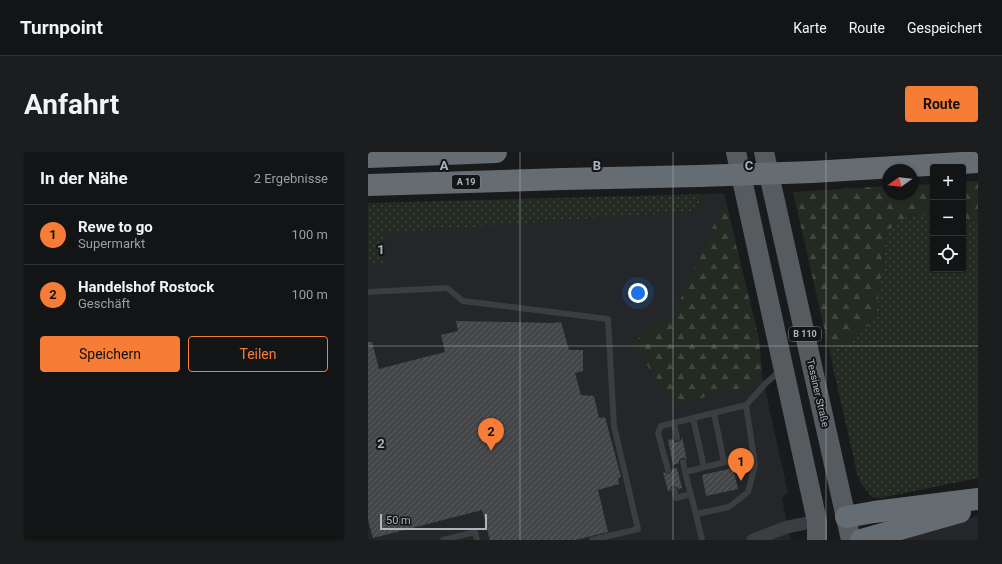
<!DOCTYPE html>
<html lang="de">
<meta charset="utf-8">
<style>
body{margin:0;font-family:Roboto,sans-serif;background:#1c1d1e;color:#f1f3f6}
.controls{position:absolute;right:12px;top:12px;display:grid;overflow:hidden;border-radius:4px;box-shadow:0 1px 3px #0004}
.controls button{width:36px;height:36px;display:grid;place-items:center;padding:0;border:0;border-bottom:1px solid #323334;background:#131415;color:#f1f3f6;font:20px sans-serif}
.compass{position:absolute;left:514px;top:12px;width:36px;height:36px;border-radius:50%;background:#131415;box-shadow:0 1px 3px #0004;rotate:255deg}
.scale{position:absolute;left:12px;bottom:10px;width:107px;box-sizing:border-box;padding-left:4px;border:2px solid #abb5bb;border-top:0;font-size:11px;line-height:14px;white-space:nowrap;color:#abb5bb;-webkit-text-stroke:3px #141517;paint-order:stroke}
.you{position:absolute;left:270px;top:141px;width:14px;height:14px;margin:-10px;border:3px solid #fff;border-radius:50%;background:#1a73e8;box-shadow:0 0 0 6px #1a73e833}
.badge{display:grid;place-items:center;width:26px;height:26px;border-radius:50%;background:#f77c36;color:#111;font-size:13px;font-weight:700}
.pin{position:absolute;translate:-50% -33px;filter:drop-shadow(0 1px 2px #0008)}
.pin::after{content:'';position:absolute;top:21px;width:14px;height:12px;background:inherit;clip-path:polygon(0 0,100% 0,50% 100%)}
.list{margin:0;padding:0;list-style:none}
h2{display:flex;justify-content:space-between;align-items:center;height:52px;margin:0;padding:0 16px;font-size:17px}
h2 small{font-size:13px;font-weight:400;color:#9d9ea0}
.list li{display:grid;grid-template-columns:26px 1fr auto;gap:12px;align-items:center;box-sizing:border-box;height:60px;padding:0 16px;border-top:1px solid #323334}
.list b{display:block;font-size:15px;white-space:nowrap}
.list p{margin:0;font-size:13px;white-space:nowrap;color:#9d9ea0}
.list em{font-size:13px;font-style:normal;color:#9d9ea0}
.actions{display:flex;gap:8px;padding:12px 16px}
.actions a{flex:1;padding:9px 0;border:1px solid #f77c36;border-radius:4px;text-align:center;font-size:14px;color:#f77c36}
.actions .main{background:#f77c36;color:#111}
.icon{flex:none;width:22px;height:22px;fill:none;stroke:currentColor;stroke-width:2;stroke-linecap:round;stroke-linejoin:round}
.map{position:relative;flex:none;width:610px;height:388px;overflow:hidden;border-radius:4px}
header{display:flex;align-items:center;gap:24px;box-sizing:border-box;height:56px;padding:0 20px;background:#131415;border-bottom:1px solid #323334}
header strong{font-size:19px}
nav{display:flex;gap:22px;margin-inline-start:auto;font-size:14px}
.intro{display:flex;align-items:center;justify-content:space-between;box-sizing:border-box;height:96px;padding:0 24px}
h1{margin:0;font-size:28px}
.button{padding:10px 18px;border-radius:4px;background:#f77c36;color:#111;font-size:14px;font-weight:700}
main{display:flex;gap:24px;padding:0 24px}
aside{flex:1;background:#131415;border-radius:4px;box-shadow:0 1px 3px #0004}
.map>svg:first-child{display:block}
.built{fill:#252629}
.grass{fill:url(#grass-dots)}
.forest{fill:url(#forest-firs)}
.building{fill:url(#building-hatch)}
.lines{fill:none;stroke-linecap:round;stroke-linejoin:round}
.lane{stroke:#3a3d41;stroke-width:6}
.street{stroke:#3a3d41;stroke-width:13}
.primary{stroke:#565b60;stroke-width:20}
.highway{stroke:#666d72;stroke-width:22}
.highway-bridge{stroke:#666d72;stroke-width:22}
.grid{fill:none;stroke:#abb5bb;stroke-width:1;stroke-opacity:0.55}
.labels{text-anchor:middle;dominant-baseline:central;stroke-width:4;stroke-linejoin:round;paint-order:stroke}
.shield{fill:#141517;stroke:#7e858a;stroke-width:1}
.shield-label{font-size:9px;font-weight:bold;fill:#abb5bb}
.street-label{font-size:10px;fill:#abb5bb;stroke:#141517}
.grid-label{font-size:13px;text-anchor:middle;font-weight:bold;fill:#abb5bb;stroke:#141517;stroke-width:4;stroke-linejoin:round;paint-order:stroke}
</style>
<header>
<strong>Turnpoint</strong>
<nav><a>Karte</a><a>Route</a><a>Gespeichert</a></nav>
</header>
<div class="intro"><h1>Anfahrt</h1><a class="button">Route</a></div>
<main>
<aside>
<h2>In der Nähe<small>2 Ergebnisse</small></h2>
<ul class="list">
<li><span class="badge">1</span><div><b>Rewe to go</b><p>Supermarkt</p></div><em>100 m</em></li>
<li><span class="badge">2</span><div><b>Handelshof Rostock</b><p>Geschäft</p></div><em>100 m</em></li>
</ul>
<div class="actions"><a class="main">Speichern</a><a>Teilen</a></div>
</aside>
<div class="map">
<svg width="610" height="388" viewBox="0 0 610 388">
<defs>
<pattern id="grass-dots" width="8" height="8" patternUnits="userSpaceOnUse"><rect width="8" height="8" fill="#222a21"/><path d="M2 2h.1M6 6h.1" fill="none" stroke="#3f473f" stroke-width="1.8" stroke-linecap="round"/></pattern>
<pattern id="forest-firs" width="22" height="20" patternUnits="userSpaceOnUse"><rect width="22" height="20" fill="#222a21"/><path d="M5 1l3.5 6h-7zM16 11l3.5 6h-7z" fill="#3f473f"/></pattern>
<pattern id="building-hatch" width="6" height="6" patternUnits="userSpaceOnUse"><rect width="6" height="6" fill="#434549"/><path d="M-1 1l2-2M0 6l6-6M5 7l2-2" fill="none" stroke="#5b5e61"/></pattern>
</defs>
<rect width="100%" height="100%" fill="#191a1c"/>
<g class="built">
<path d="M 356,41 L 391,187 L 394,223 L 420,340 L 414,347 L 423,388 L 0,388 L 0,81 L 329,59 L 335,42 Z"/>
<path d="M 610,364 L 610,388 L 527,388 L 551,379 Z"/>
</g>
<g class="grass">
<path d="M 335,42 L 329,59 L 17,81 L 17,112 L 0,112 L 0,51 Z"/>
<path d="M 556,62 L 565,63 L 565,117 L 595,117 L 595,66 L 610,71 L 610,326 L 513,346 L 504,345 L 493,332 L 489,321 L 462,202 L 501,173 L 508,161 L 519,80 L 535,66 Z"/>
</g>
<g class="forest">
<path d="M 610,29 L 610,71 L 595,66 L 595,30 Z"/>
<path d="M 565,32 L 565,63 C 543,61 535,66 519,80 L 508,161 L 501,173 L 462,202 L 425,40 L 520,34 L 520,42 L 544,42 L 544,33 Z"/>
<path d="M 357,48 L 391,187 L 394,223 L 384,234 L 308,252 L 263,192 L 307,159 Z"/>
</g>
<g class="building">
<path d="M 88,169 L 186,171 L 193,170 L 201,198 L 215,198 L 215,219 L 207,221 L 213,243 L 226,244 L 231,266 L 237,265 L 253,325 L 250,326 L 251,332 L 230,338 L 240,380 L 207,388 L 122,388 L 114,358 L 5,386 L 0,368 L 0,190 L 4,190 L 11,217 L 77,200 L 73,183 L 90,179 Z"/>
<path d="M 314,285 L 319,309 L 317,306 L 314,306 L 311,308 L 311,311 L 305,313 L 300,288 L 305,287 L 307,290 L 310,290 L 313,288 Z"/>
<path d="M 309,316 L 314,336 L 310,337 L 309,335 L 305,334 L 303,335 L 302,339 L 300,339 L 295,320 L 301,322 L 303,321 L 304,317 Z"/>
<path d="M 365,316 L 370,337 L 338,344 L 334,323 Z"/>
</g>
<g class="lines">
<g class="lane">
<path d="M 0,140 L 79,136 L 95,149 L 240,167 L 246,274 L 270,377 L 224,388"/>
<path d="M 346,261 L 356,310"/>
<path d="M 325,266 L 336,315"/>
<path d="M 306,271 L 309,286"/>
<path d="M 315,310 L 317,320"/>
<path d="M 300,318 L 290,281 L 293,274 L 378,253"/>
<path d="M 306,338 L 308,346 L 323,342"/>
<path d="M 328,362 L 317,320 L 386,303"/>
<path d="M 75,388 L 107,380 L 109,388"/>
<path d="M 334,388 L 328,362 L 361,355 L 380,340 L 387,313 L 378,253 L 398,231 L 412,219"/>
</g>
<path class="street" d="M 385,388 L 419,375 L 449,369"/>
<g class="primary">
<path d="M 368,0 L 449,369 L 449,388"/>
<path d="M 396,0 L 483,388"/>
</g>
<g class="highway">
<path d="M 0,5 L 128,0"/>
<path d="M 444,20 L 610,10"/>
<path d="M 0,33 L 195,27 L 331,24"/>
<path d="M 478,365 L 506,360 L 610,347"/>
<path d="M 493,388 L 592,360"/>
</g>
<path class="highway-bridge" d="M 331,24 L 444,20"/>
</g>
<path class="grid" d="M 152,0 L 152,388M 305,0 L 305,388M 458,0 L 458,388M 0,194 L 610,194"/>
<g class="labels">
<g class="shield">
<rect x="84" y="23" width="28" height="14" rx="3"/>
<rect x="421" y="175" width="32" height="14" rx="3"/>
</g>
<g class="shield-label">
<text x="98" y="30">A 19</text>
<text x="437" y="182">B 110</text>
</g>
<g class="street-label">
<text transform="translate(450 241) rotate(77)">Tessiner Straße</text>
</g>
</g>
<g class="grid-label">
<text x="76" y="18">A</text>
<text x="229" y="18">B</text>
<text x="381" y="18">C</text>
<text x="13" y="102">1</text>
<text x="13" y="296">2</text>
</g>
</svg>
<div class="controls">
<button>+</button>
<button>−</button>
<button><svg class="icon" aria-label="locate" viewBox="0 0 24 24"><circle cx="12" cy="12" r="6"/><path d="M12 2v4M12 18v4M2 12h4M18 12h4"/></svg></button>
</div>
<svg class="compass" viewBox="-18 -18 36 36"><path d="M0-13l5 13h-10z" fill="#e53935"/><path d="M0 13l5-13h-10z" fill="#9d9ea0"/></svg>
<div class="scale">50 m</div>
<div class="you"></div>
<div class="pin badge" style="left:373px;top:329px">1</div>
<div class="pin badge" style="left:123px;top:299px">2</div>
</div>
</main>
